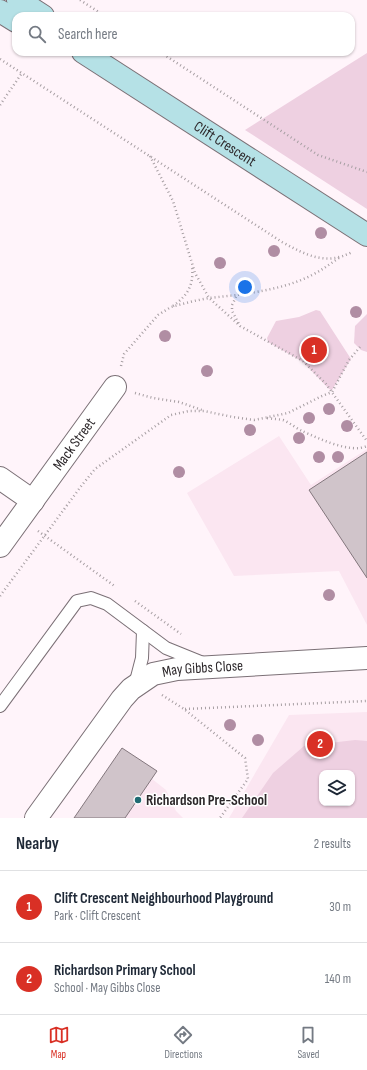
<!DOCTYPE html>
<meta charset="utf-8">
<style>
body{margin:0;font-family:"Sofia Sans Condensed",sans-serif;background:#f2f2f3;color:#1f2937}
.controls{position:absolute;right:12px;bottom:12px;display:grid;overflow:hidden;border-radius:8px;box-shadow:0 1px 3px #0004}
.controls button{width:36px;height:36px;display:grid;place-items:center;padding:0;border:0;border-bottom:1px solid #e0e1e3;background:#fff;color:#1f2937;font:20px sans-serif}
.you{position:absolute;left:245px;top:287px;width:14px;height:14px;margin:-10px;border:3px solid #fff;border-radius:50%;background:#1a73e8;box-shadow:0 0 0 6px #1a73e833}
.badge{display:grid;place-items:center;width:26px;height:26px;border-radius:50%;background:#d93025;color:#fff;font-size:13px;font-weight:700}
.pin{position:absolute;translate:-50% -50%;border:2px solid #fff;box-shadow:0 1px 4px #0006}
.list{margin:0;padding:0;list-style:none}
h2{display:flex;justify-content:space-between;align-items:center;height:52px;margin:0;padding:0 16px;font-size:17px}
h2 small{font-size:13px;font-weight:400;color:#747a83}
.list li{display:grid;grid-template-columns:26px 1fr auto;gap:12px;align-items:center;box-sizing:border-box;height:72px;padding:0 16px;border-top:1px solid #e0e1e3}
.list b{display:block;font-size:15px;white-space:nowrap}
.list p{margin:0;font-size:13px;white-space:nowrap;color:#747a83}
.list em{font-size:13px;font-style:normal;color:#747a83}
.icon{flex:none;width:22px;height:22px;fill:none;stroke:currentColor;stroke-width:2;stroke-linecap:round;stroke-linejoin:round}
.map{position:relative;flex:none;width:367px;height:818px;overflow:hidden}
.search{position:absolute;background:#fff;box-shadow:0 1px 3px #0004;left:12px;right:12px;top:12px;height:44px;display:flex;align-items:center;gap:10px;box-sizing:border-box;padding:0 14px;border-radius:12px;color:#747a83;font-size:15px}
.sheet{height:196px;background:#fff}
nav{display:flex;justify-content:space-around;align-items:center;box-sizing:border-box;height:56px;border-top:1px solid #e0e1e3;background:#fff;font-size:11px;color:#747a83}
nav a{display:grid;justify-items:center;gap:2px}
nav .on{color:#d93025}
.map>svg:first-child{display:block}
.built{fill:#fbe6f1;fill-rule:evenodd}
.green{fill:#eed0e1;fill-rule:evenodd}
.building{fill:#d0c4ca;stroke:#83777d}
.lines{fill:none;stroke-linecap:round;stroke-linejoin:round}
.lane-casing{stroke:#7b7076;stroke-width:14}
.street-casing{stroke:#7b7076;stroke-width:24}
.secondary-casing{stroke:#7b7076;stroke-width:24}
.path{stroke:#a79fa3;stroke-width:2.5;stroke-dasharray:1 3;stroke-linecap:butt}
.lane{stroke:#fff;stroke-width:12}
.street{stroke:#fff;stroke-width:22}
.secondary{stroke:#b5e1e6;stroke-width:22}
.tree{fill:#b08da3}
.poi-dot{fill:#206b73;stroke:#fff;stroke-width:1.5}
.labels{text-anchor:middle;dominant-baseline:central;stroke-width:3;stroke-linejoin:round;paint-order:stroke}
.street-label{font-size:15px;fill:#2c272a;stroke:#fff}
.poi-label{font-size:15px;font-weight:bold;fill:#2c272a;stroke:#fff;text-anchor:start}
</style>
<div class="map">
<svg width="367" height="818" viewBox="0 0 367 818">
<rect width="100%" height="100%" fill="#fff4fa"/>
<g class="built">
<path d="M 279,436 L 311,485 L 367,449 L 367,625 L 339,571 L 234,576 L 187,493 Z"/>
<path d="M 367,712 L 367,818 L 229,818 L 289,715 ZM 322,773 L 352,773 L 352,803 L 322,803 Z"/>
<path d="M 133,764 L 166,790 L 176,811 L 183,818 L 90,818 Z"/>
</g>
<g class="green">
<path d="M 367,53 L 367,209 L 245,130 Z"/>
<path d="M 316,310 L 320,311 L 351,359 L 332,390 L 329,389 L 303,362 L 268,342 L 267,338 L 276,321 L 299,317 Z"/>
<path d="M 367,314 L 367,352 L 361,350 L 354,343 L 355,326 Z"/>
<path d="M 355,740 L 367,741 L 367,818 L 242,818 L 273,773 L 304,746 ZM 322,773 L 352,773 L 352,803 L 322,803 Z"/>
</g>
<g class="building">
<path d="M 367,452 L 367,578 L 309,490 Z"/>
<path d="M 122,748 L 157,771 L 125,818 L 74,818 Z"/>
</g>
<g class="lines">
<defs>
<g id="lane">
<path d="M 135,685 L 142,658 L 143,631"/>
<path d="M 0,706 L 77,601 L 91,598 L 107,604 L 166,648 L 203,663"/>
</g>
<g id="street">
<path d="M 0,478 L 33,501"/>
<path id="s1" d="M 0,546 L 115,387"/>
<path id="s2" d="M 36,818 L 122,699 L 131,689 L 153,674 L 177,669 L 367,658"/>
</g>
<g id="secondary">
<path d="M 18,0 L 43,16"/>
<path d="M 0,11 L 16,21"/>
<path id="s3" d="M 83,52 L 367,235"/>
</g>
</defs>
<use href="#lane" class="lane-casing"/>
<use href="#street" class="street-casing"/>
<use href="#secondary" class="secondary-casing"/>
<g class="path">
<path d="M 80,0 L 105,16"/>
<path d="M 160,52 L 318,155 L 367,172"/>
<path d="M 0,59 L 282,242 C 306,255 326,266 352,252"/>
<path d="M 0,105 L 22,73"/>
<path d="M 150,156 L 173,201 L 195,273 L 209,298 L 238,324"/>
<path d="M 339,258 C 330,264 322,270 312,275 C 289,287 263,291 237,295 L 232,305 L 232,311 L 240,326 L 303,361 L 326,384 L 367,441"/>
<path d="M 173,306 C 188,295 194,285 192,266"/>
<path d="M 121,366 L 124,354 L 158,315 L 171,307 L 194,301 L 209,298 L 237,295"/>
<path d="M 135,393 L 153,398 L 179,402 L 202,410"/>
<path d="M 267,418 C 273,419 278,419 283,420 C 290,423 296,428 302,431 C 318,438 350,454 367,446"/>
<path d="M 38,531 L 116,587"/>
<path d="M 0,596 L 82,485 L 95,469 L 171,415 L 189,411 L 204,411 L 233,417 L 254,420 L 288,413 L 322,396 L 332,392 L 349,360 L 360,347"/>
<path d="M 135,601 L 181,634"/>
<path d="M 162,695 L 184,709 L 245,758 L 248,779 L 220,818"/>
<path d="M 185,709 L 367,701"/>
</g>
<use href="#lane" class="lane"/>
<use href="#street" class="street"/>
<use href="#secondary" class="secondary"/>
</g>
<g class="tree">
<circle cx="321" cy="233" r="6"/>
<circle cx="274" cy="251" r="6"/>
<circle cx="220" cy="263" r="6"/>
<circle cx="356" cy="312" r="6"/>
<circle cx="165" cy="336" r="6"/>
<circle cx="207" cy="371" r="6"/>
<circle cx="329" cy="409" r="6"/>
<circle cx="309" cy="418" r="6"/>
<circle cx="347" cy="426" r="6"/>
<circle cx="250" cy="430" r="6"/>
<circle cx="299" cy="438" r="6"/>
<circle cx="319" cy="457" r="6"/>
<circle cx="338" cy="457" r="6"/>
<circle cx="179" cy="472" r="6"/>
<circle cx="329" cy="595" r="6"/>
<circle cx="230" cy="725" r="6"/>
<circle cx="258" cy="740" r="6"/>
</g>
<circle class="poi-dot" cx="138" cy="800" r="4"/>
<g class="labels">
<g class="street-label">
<text stroke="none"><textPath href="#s3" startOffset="169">Clift Crescent</textPath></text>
<text stroke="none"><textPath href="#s1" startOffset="126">Mack Street</textPath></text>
<text stroke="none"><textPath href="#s2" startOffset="237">May Gibbs Close</textPath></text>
</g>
<g class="poi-label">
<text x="146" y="800">Richardson Pre-School</text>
</g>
</g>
</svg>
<div class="controls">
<button><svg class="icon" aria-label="layers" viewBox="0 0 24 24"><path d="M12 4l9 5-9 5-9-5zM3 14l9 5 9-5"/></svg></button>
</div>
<div class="you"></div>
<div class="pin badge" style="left:314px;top:350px">1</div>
<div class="pin badge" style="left:320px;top:744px">2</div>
<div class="search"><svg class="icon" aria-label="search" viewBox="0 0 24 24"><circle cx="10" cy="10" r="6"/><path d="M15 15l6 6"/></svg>Search here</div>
</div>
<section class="sheet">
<h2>Nearby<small>2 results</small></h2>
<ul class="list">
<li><span class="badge">1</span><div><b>Clift Crescent Neighbourhood Playground</b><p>Park · Clift Crescent</p></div><em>30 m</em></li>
<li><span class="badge">2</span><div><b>Richardson Primary School</b><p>School · May Gibbs Close</p></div><em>140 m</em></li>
</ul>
</section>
<nav>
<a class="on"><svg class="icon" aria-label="map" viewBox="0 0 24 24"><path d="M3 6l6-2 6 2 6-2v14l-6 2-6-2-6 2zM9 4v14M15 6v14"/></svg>Map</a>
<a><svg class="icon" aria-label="directions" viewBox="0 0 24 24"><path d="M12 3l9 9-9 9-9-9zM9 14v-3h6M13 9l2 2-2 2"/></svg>Directions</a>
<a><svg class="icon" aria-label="saved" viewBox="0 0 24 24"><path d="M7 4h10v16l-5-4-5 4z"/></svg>Saved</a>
</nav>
